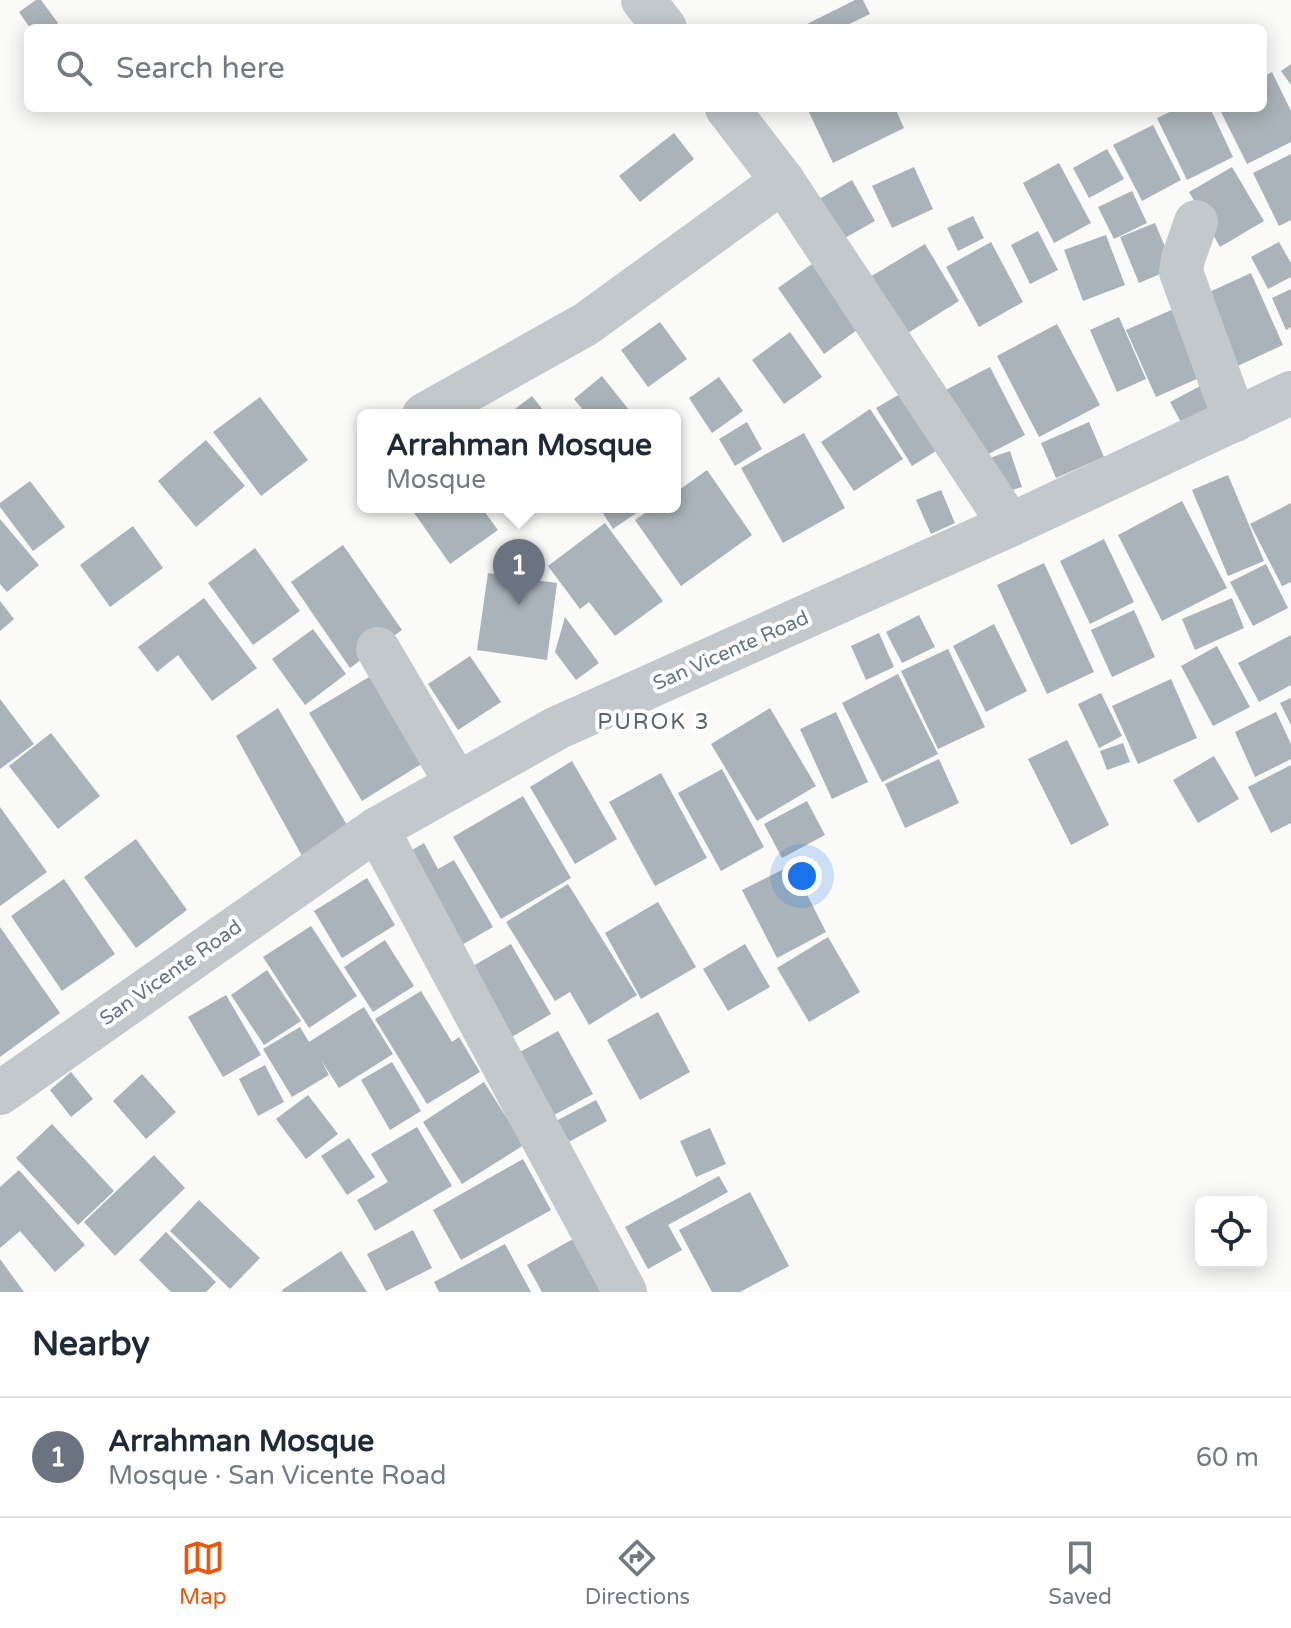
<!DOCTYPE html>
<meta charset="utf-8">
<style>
body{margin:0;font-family:"Varela Round",sans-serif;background:#f2f2f3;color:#1f2937}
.controls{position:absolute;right:24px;bottom:24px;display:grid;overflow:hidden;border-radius:12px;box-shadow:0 4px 20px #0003}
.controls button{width:72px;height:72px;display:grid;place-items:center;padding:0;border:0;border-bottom:2px solid #e0e1e3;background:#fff;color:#1f2937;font:40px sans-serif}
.you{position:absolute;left:802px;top:876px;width:28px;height:28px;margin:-20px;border:6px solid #fff;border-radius:50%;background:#1a73e8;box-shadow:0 0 0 12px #1a73e833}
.badge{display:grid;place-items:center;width:52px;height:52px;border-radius:50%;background:#ea580c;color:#fff;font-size:26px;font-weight:700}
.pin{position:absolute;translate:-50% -66px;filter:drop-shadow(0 2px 4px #0008)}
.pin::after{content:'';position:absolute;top:42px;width:28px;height:24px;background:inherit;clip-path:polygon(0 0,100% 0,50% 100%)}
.popup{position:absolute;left:357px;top:409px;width:324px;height:104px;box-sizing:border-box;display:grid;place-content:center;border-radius:12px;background:#fff;filter:drop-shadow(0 2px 6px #0005);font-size:26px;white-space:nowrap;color:#747a83}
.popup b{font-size:30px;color:#1f2937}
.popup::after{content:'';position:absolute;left:50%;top:100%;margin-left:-16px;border:16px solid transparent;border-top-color:#fff}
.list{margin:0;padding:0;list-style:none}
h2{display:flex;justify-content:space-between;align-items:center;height:104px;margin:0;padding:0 32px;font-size:34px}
h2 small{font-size:26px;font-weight:400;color:#747a83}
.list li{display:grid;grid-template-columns:52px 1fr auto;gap:24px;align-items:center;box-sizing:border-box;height:120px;padding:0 32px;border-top:2px solid #e0e1e3}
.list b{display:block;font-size:30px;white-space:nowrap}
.list p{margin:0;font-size:26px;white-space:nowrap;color:#747a83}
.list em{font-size:26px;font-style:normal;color:#747a83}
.icon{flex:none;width:44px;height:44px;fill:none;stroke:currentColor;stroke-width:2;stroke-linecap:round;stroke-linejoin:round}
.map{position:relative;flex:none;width:1291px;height:1292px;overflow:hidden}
.search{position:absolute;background:#fff;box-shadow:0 4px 20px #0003;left:24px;right:24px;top:24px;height:88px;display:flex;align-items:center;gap:20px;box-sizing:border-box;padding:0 28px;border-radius:12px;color:#747a83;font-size:30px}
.sheet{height:224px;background:#fff}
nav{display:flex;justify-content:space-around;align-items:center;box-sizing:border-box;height:112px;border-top:2px solid #e0e1e3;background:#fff;font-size:22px;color:#747a83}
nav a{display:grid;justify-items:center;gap:4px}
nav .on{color:#ea580c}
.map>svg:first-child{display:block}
.building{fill:#aab3b9}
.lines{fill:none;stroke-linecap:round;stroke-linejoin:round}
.minor{stroke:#c3c8cc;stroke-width:44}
.labels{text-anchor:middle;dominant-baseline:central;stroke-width:8;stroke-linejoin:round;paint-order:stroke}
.street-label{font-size:20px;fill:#657683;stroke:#fff}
.neighbourhood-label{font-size:22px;letter-spacing:2px;fill:#57646e;stroke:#fff}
</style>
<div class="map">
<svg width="1291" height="1292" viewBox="0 0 1291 1292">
<rect width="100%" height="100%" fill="#fafaf8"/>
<g class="building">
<path d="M 36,0 L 41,0 L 58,23 L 51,28 L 30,28 L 19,12 Z"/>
<path d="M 855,0 L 863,0 L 870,14 L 841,28 L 799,28 Z"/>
<path d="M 1291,64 L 1291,85 L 1281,71 Z"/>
<path d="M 1272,72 L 1291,111 L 1291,142 L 1247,164 L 1219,108 L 1263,108 L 1263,77 Z"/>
<path d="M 807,108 L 895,108 L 904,128 L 833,163 Z"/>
<path d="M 1178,108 L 1210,108 L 1233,157 L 1187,180 L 1157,118 Z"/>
<path d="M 1153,125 L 1181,180 L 1142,201 L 1113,145 Z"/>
<path d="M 674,133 L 694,159 L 640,202 L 619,176 Z"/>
<path d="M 1107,149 L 1124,179 L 1089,198 L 1073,168 Z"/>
<path d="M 1291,154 L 1291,220 L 1279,226 L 1253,173 Z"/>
<path d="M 1059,163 L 1091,223 L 1054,243 L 1023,183 Z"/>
<path d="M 914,167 L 933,209 L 892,228 L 872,186 Z"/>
<path d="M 1232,167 L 1264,221 L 1220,247 L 1189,192 Z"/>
<path d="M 852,180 L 875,221 L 836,243 L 814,202 Z"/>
<path d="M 1132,191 L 1147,223 L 1114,239 L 1098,207 Z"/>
<path d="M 973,216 L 984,238 L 958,251 L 947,228 Z"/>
<path d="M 1155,223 L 1174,268 L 1139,283 L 1120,237 Z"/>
<path d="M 1038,231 L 1058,270 L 1030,284 L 1011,245 Z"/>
<path d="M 1106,235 L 1125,285 L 1083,301 L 1064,250 Z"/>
<path d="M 991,242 L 1023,302 L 979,327 L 946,267 Z"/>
<path d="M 1279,242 L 1291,263 L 1291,277 L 1268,289 L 1251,257 Z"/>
<path d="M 925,244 L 959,301 L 900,338 L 865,280 Z"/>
<path d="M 812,264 L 857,330 L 824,354 L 778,288 Z"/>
<path d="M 1251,273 L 1283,345 L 1227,371 L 1194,299 Z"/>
<path d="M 1291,289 L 1291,327 L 1286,330 L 1272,298 Z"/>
<path d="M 1185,304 L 1215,371 L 1156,397 L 1126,330 Z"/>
<path d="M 1119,317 L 1146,379 L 1117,392 L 1090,330 Z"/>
<path d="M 660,322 L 687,359 L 648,387 L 621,350 Z"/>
<path d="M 1057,324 L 1100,405 L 1039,437 L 997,356 Z"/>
<path d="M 790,332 L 822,377 L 784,404 L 752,360 Z"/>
<path d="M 990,367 L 1025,435 L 973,462 L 938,394 Z"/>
<path d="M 602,376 L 633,415 L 587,415 L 574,399 Z"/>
<path d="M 719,377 L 743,411 L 712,433 L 689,398 Z"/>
<path d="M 1206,383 L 1219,407 L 1183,426 L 1170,402 Z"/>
<path d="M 900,394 L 936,451 L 912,466 L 876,408 Z"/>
<path d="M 532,396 L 547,415 L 507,415 Z"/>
<path d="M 260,397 L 308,460 L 261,496 L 213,432 Z"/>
<path d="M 870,409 L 903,459 L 854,491 L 821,442 Z"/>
<path d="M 747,422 L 762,449 L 735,466 L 719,439 Z"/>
<path d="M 1089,422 L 1104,457 L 1056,478 L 1041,443 Z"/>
<path d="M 804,433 L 845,508 L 783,543 L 741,468 Z"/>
<path d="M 206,440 L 245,486 L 196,527 L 158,481 Z"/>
<path d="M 1010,451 L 1022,487 L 995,495 L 984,460 Z"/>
<path d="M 707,470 L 752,535 L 681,586 L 635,520 L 654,507 L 675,507 L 675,493 Z"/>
<path d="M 1228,475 L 1264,561 L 1228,576 L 1192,490 Z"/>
<path d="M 30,481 L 65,527 L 33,551 L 0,507 L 0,503 Z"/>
<path d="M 941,490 L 955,523 L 931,534 L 916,500 Z"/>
<path d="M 1182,501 L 1227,588 L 1162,621 L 1118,535 Z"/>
<path d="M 1291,503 L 1291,582 L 1282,586 L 1250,524 Z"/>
<path d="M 410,507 L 481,507 L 498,530 L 450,564 Z"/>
<path d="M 599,507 L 645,507 L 613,529 Z"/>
<path d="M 0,519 L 39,565 L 7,592 L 0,584 Z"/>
<path d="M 605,523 L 663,601 L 615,636 L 589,602 L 580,609 L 548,566 Z"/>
<path d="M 133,526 L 163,568 L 110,607 L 80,565 Z"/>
<path d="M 1104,539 L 1134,602 L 1090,624 L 1060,561 Z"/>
<path d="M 343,545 L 402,630 L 350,668 L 291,582 Z"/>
<path d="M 255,548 L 300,611 L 253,645 L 208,583 Z"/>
<path d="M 1044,563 L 1094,672 L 1047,694 L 997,585 Z"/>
<path d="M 1266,564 L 1288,608 L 1253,626 L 1230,582 Z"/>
<path d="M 488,573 L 557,583 L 547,660 L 477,650 Z"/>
<path d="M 204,598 L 257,668 L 212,701 L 178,655 L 157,672 L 138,647 Z"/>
<path d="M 1232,598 L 1244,628 L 1195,650 L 1182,619 Z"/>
<path d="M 0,601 L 14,619 L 0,631 Z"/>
<path d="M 1134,610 L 1155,657 L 1112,677 L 1091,630 Z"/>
<path d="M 919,615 L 935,647 L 902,663 L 886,632 Z"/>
<path d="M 565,617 L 599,663 L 576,680 L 555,652 Z"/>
<path d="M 994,624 L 1027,691 L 986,712 L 953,646 Z"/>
<path d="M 313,629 L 346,674 L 305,705 L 272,659 Z"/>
<path d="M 879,633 L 894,667 L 866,680 L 851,646 Z"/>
<path d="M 1291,635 L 1291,685 L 1259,702 L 1238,663 Z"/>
<path d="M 1217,646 L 1250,707 L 1213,726 L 1181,666 Z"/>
<path d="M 948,649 L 985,727 L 938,749 L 901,671 Z"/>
<path d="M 470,656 L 501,702 L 458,730 L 428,684 Z"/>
<path d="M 374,674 L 426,761 L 362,801 L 309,713 Z"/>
<path d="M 898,674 L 938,754 L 882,782 L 842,703 Z"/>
<path d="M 1171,679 L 1197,738 L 1138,764 L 1112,706 Z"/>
<path d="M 1101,693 L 1122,736 L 1099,748 L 1078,704 Z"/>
<path d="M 1291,698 L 1291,725 L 1280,703 Z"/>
<path d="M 0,699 L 34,744 L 0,769 Z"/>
<path d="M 278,708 L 347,825 L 302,856 L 236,736 Z"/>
<path d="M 770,708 L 816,786 L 757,821 L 711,744 Z"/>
<path d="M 836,712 L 868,782 L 832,799 L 800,729 Z"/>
<path d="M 1276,712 L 1291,744 L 1291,759 L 1255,777 L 1235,732 Z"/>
<path d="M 51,733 L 100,796 L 58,829 L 9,766 Z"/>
<path d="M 1067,740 L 1109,825 L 1071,845 L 1028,759 Z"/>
<path d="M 1123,743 L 1130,762 L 1107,770 L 1100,751 Z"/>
<path d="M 1214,756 L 1239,799 L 1198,823 L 1173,780 Z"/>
<path d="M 939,759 L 959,803 L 905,828 L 885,784 Z"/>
<path d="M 572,761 L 617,839 L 575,864 L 530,787 Z"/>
<path d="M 1291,765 L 1291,823 L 1271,833 L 1248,787 Z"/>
<path d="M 722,769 L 764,847 L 721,871 L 678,793 Z"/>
<path d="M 661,773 L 707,858 L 655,886 L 609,802 Z"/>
<path d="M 523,796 L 571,878 L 501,919 L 453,837 Z"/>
<path d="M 807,801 L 825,835 L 782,858 L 764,824 Z"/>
<path d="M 0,807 L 47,872 L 0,906 Z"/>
<path d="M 136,839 L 187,910 L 136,948 L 84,877 Z"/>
<path d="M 424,843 L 438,869 L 454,860 L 493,927 L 448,953 L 395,860 Z"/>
<path d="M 792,865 L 826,932 L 777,958 L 742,890 Z"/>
<path d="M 367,878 L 395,925 L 342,958 L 314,911 Z"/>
<path d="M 64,879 L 115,954 L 62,991 L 11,916 Z"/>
<path d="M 568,884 L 637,995 L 589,1025 L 570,992 L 555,1001 L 506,922 Z"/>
<path d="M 658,902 L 696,967 L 641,999 L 605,933 Z"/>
<path d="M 311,926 L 357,996 L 309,1028 L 263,957 Z"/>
<path d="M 0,927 L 60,1013 L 0,1057 Z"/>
<path d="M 828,937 L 860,992 L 809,1022 L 777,968 Z"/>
<path d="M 385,940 L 414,986 L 373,1012 L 344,967 Z"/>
<path d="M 511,944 L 551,1014 L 500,1044 L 461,973 Z"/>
<path d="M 745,944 L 770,987 L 728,1011 L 703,969 Z"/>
<path d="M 267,970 L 301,1021 L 264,1045 L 231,995 Z"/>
<path d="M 421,991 L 452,1042 L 459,1037 L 480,1072 L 427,1104 L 375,1019 Z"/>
<path d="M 226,995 L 261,1055 L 223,1077 L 188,1017 Z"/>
<path d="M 364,1007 L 393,1054 L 339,1088 L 321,1060 L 329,1075 L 292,1097 L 263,1049 L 300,1027 L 309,1042 Z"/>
<path d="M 658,1012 L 690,1072 L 640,1100 L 607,1040 Z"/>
<path d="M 558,1031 L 593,1094 L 543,1121 L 509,1058 Z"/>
<path d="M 392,1062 L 421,1111 L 390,1130 L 361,1080 Z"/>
<path d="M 265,1065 L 284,1102 L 258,1116 L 239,1079 Z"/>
<path d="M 71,1072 L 93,1099 L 71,1117 L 50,1090 Z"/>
<path d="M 142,1074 L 176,1112 L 146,1139 L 113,1101 Z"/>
<path d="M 484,1082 L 524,1145 L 462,1184 L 423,1122 Z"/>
<path d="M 308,1095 L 338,1134 L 306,1159 L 276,1119 Z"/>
<path d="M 596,1100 L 607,1121 L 567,1143 L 556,1121 Z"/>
<path d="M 52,1124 L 114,1191 L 78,1225 L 16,1158 Z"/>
<path d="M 417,1127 L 452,1186 L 375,1231 L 357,1200 L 388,1182 L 371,1154 Z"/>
<path d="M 710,1128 L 726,1164 L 696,1177 L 680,1141 Z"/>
<path d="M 349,1138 L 375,1177 L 347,1195 L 321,1156 Z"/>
<path d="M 154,1155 L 185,1188 L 115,1256 L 84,1222 Z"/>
<path d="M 523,1159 L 551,1210 L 461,1260 L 433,1210 Z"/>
<path d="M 19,1170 L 85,1245 L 55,1272 L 20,1231 L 0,1248 L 0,1187 Z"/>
<path d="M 719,1176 L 728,1192 L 668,1225 L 682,1250 L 648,1269 L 625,1227 Z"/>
<path d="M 750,1192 L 789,1266 L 740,1292 L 712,1292 L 679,1230 Z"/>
<path d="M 199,1200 L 260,1258 L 230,1289 L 170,1231 Z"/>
<path d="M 413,1230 L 432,1268 L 386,1291 L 367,1254 Z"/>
<path d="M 166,1232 L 216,1282 L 206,1292 L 171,1292 L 139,1260 Z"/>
<path d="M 573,1239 L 603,1292 L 542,1292 L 527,1265 Z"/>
<path d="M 505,1244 L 531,1292 L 439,1292 L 434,1282 Z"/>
<path d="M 341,1251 L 367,1292 L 283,1292 L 282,1290 Z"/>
<path d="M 0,1259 L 24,1292 L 0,1292 Z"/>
</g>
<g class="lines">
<g class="minor">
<path d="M 643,0 L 665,28"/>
<path d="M 727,108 L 783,181 L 1010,525"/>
<path d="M 1196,222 L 1183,259 L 1181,272 L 1235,420"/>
<path d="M 424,415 L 586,324 L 783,181"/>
<path d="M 378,649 L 457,784"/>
<path d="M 377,829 L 625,1292"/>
<path d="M 0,1093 L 377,829 L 557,728 L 1010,525 L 1291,393"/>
</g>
</g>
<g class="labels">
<g class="street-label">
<text transform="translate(731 651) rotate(-24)">San Vicente Road</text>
<text transform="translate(171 973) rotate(-35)">San Vicente Road</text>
</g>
<g class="neighbourhood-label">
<text x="654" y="722">PUROK 3</text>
</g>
</g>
</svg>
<div class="controls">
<button><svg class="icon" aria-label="locate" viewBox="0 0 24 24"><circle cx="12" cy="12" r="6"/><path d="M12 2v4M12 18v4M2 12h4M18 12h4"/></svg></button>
</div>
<div class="you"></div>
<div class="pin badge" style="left:519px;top:605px;background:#6b7280">1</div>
<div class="popup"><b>Arrahman Mosque</b>Mosque</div>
<div class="search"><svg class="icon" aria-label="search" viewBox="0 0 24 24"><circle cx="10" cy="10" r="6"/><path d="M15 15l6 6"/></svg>Search here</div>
</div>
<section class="sheet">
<h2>Nearby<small></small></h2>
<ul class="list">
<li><span class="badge" style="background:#6b7280">1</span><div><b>Arrahman Mosque</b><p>Mosque · San Vicente Road</p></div><em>60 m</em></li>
</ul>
</section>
<nav>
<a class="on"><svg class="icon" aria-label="map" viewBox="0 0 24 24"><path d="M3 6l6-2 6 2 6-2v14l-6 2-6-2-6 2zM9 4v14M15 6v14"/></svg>Map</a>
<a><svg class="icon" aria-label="directions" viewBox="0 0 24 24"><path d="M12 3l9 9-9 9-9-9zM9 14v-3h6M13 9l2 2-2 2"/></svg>Directions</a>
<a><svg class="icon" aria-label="saved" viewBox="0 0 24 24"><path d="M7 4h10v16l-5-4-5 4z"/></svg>Saved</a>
</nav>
